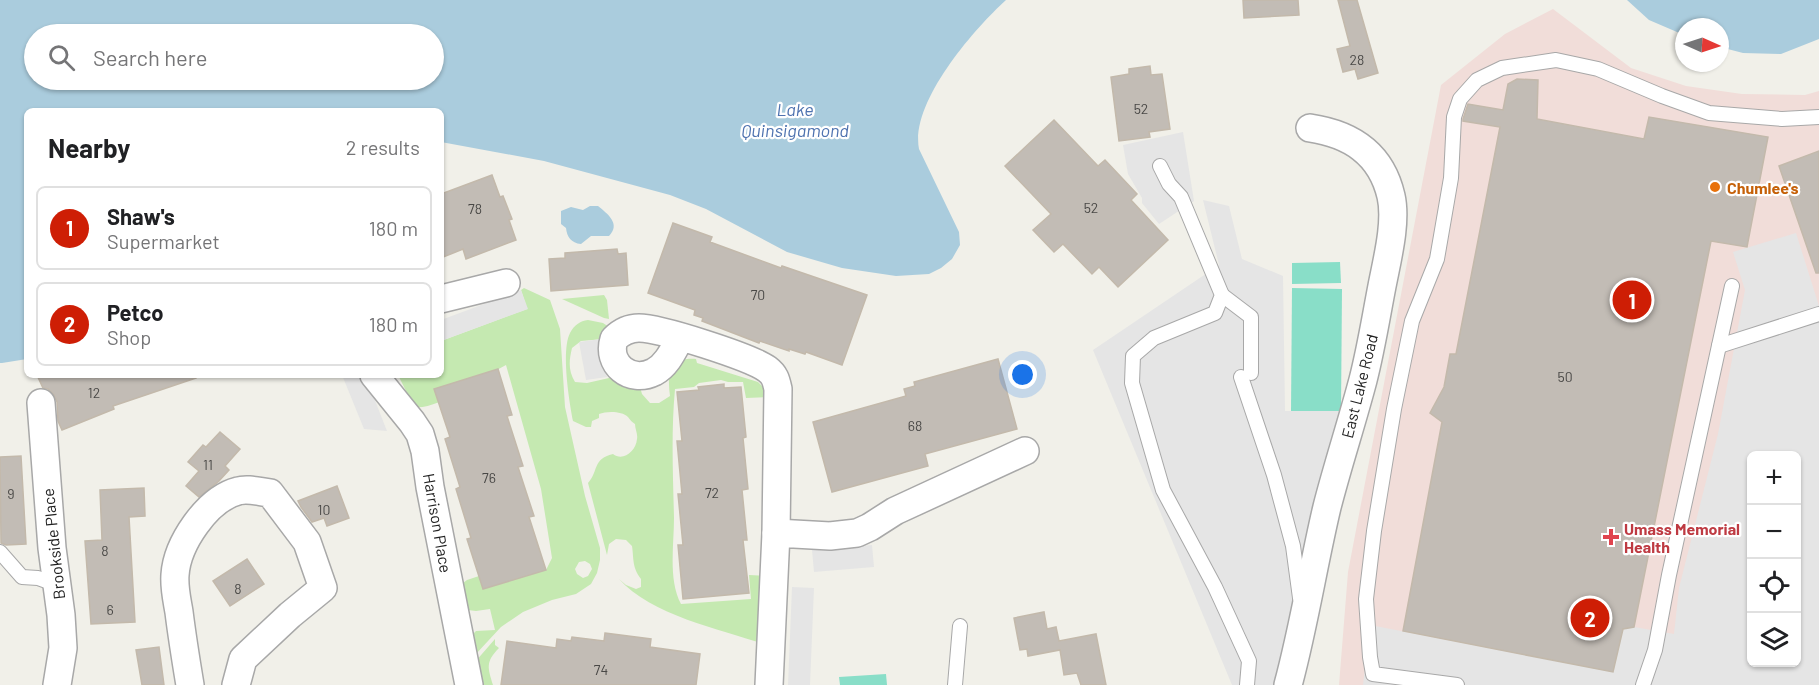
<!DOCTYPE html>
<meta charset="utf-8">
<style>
body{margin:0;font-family:Barlow,sans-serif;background:#f2f2f2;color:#202124}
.controls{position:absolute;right:18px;bottom:18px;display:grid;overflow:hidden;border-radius:9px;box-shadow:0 2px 4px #0004}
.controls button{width:54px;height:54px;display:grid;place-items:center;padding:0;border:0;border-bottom:2px solid #e0e0e0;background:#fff;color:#202124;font:30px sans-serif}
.compass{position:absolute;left:1675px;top:18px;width:54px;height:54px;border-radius:50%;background:#fff;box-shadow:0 2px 4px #0004;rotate:93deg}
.you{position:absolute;left:1023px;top:375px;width:21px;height:21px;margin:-15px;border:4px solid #fff;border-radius:50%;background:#1a73e8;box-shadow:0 0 0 9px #1a73e833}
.badge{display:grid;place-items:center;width:39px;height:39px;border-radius:50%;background:#ce1e05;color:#fff;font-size:20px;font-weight:700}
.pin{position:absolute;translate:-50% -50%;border:3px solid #fff;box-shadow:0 2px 6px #0006}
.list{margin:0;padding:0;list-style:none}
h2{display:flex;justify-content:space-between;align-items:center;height:78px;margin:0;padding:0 24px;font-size:26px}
h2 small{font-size:20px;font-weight:400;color:#757577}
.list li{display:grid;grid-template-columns:39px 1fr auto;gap:18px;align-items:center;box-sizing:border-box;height:84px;margin:0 12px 12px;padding:0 12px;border:2px solid #e0e0e0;border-radius:9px}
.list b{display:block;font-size:22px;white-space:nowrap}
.list p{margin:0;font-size:20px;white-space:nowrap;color:#757577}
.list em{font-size:20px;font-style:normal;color:#757577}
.icon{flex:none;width:33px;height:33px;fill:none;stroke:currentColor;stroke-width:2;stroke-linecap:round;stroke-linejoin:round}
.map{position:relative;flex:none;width:1819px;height:685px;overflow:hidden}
.search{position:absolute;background:#fff;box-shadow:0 2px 4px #0004;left:24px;top:24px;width:420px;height:66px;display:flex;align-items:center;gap:15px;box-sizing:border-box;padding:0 21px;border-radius:33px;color:#757577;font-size:22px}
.panel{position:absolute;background:#fff;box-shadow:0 2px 4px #0004;left:24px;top:108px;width:420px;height:270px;border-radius:9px}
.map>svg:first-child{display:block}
.commercial{fill:#f1ddd9;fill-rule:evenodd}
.grass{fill:#c5e9b1;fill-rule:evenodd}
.pitch{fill:#89dec8}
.parking{fill:#e5e5e5;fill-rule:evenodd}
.water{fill:#acd;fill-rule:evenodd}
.building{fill:#c2bcb5;stroke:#c3b9ab;stroke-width:1.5}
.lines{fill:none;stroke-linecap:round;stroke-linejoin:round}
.service-casing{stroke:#a8a8a8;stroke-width:16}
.minor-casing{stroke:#a8a8a8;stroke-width:30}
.service{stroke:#fff;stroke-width:14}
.minor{stroke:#fff;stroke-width:27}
.food-dot{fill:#e8710a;stroke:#fff;stroke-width:2}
.health-dot{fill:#e0444e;stroke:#fff;stroke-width:2}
.labels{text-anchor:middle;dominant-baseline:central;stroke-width:4.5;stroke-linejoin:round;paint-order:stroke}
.number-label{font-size:14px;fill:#494846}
.food-label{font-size:16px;font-weight:bold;fill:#c56008;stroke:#fff;text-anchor:start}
.street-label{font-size:16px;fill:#212121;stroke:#fff}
.health-label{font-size:16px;font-weight:bold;fill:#be3a42;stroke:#fff;text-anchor:start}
.water-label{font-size:18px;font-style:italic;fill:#4f73b0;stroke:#fff}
</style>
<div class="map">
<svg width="1819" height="685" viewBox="0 0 1819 685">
<rect width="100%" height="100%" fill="#f1f0e9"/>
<path class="commercial" d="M 1553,9 L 1631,68 L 1686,86 L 1742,94 L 1805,95 L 1819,91 L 1819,685 L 1339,685 L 1348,572 L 1441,85 L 1505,34 ZM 1752,456 L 1796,456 L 1796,662 L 1752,662 Z"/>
<g class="grass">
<path d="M 524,288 L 550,300 L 560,329 L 565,407 L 585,496 L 600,548 L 600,560 L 597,573 L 591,584 L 576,594 L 552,600 L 523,612 L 501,627 L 475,655 L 472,635 L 476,631 L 495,630 L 490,609 L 476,611 L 468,610 L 463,583 L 467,580 L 479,576 L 483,589 L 546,570 L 552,558 L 541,489 L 506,365 C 484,376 437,411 414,407 L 398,375 L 441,375 L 441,341 L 527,309 L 521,290 ZM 585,561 L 590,564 L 592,569 L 588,576 L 583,578 L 577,574 L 575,569 L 579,562 Z"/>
<path d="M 604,295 L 607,300 L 609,319 L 604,318 L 562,299 Z"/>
<path d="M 588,320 L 603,323 L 609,327 L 603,339 L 581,341 L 572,348 C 569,361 568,370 575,382 L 587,383 L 609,378 L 618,378 L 640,387 L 642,394 L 650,403 L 659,403 L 670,396 C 667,375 669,357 696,359 L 697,363 L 758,382 L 768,392 L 769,397 L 746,398 L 743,382 L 728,382 L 721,380 L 699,383 L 694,387 L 675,389 C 671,432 673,475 674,518 C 674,545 668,580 681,604 L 751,599 L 749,575 L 770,576 L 764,644 C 719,629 651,615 619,579 L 626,585 L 636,589 L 641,587 L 641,579 C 632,567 634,560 632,546 L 626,540 L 616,539 L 609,544 L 607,555 L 588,483 C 599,471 592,459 613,454 C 623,462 636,451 637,439 C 638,434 635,429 635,424 C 632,422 630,420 628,417 C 622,411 607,411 599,414 L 599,418 L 592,421 L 591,427 L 586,427 L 573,421 C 569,400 561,351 570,333 C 574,325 580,321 588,320 Z"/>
<path d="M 495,639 L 495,645 L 499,648 C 485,662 488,668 493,685 L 479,685 L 475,662 Z"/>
</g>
<g class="pitch">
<path d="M 1340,262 L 1341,283 L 1292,284 L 1292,263 Z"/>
<path d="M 1292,288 L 1342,289 L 1341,411 L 1291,411 Z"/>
<path d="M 886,674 L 887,685 L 840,685 L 839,677 Z"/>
</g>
<g class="parking">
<path d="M 1183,132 L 1194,201 L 1159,224 L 1142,203 L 1142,198 L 1128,174 L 1123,145 Z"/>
<path d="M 1203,200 L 1229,206 L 1242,259 L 1283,276 L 1285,411 L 1346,411 L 1287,624 L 1295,685 L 1232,685 L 1093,350 L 1219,265 Z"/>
<path d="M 1796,233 L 1819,306 L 1819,685 L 1363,685 L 1370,625 L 1613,672 L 1623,629 L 1634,627 L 1674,634 L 1679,588 L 1718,434 L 1745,290 L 1733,252 ZM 1752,456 L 1796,456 L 1796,662 L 1752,662 Z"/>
<path d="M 521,290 L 528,309 L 441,341 L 441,320 Z"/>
<path d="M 601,339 L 607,377 L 586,380 L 579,342 Z"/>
<path d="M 342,375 L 365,375 L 387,431 L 364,429 Z"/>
<path d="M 872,545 L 874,567 L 814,572 L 812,550 Z"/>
<path d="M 792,587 L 814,588 L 810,685 L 788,685 Z"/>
</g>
<g class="water">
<path d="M 0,0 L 1006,0 C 973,30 910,103 919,149 L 959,232 L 960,245 L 952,259 L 941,268 L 929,274 L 896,276 L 842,268 L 787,252 L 706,209 L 670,195 L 544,161 L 441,142 L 441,111 L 27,111 L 27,359 L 2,363 L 0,363 ZM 434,34 L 434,80 L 34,80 L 34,34 Z"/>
<path d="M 1627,0 L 1819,0 L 1819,39 L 1781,54 L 1743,53 L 1720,47 L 1720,27 L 1684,27 L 1684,35 L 1649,20 Z"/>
<path d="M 590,206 L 598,206 C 608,214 621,224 609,236 L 591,236 L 581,244 C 571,243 567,237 566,228 L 561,224 L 561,211 L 571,207 L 583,210 Z"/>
</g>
<g class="building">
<path d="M 1243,0 L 1298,0 L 1299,15 L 1244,18 Z"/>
<path d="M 1338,0 L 1357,0 L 1378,73 L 1358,79 L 1355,69 L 1343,72 L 1337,49 L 1350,46 Z"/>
<path d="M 1150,66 L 1151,75 L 1162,74 L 1170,129 L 1149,132 L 1150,137 L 1119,141 L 1111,77 L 1129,74 L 1129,69 Z"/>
<path d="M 1517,79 L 1538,80 L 1537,119 L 1644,139 L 1649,117 L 1768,137 L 1747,247 L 1711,241 L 1634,627 L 1623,629 L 1613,672 L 1403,631 L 1442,422 L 1430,413 L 1444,387 L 1450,354 L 1456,354 L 1500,127 L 1463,121 L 1463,119 L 1468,104 L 1503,110 L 1508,84 Z"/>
<path d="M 1054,120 L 1098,166 L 1105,160 L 1137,194 L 1131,200 L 1168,240 L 1118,287 L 1099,267 L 1092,274 L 1063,244 L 1054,252 L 1033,230 L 1051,214 L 1005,166 Z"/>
<path d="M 1819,151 L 1819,273 L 1816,273 L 1779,166 Z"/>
<path d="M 492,175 L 500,197 L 503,196 L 512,219 L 509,220 L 516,240 L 466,259 L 463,249 L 441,258 L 441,194 Z"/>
<path d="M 673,223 L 712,237 L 710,242 L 781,268 L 782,266 L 867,295 L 842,365 L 806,352 L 805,354 L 789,349 L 789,351 L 760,341 L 759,343 L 702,321 L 703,318 L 694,315 L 695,310 L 648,293 Z"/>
<path d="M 617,249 L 618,254 L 626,253 L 628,285 L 551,291 L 549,259 L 565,258 L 565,253 Z"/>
<path d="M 998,359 L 1017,429 L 925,454 L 928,466 L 832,492 L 813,422 L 906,396 L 904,389 L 915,386 L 914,382 Z"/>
<path d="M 498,369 L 512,415 L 507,416 L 523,466 L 518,467 L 534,516 L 529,517 L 546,570 L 483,589 L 467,539 L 471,538 L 456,489 L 460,487 L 445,439 L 450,437 L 434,389 Z"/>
<path d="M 37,375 L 195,375 L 196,378 L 113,406 L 114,409 L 62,430 L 58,421 L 57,402 L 54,395 L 48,389 L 43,388 Z"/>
<path d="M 724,384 L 724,388 L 741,387 L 746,437 L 743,438 L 748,489 L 742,490 L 747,540 L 743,540 L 749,593 L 683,599 L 678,545 L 683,545 L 678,494 L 682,494 L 677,441 L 682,441 L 677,392 L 699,390 L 698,387 Z"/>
<path d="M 220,432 L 240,449 L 225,466 L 229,470 L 219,481 L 199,497 L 186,486 L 199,471 L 188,462 L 203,445 L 206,447 Z"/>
<path d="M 21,456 L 26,544 L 6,545 L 1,543 L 0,457 Z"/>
<path d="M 337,486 L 349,518 L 327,526 L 324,518 L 312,522 L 301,507 L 298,501 Z"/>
<path d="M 144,488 L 145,516 L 129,517 L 135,622 L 91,624 L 85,541 L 102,540 L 100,490 Z"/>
<path d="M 247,559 L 264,584 L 230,606 L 213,581 Z"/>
<path d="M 1044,612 L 1047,629 L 1056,627 L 1059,641 L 1096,634 L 1106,685 L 1081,685 L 1077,673 L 1064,675 L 1060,650 L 1028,656 L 1027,649 L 1020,650 L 1014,618 Z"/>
<path d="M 605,633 L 651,639 L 650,647 L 700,654 L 696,685 L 501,685 L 507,641 L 556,648 L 557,639 L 571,641 L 572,637 L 604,641 Z"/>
<path d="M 159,647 L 164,685 L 142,685 L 136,650 Z"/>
</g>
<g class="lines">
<defs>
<g id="service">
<path d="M 1160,166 L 1169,184 L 1181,197 L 1222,295 L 1215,313 L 1154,338 L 1133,356 L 1132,383 L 1163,490 L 1215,587 L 1249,661 L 1247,685"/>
<path d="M 1222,295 L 1251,317 L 1251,373"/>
<path d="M 1719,346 L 1819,314"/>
<path d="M 1241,377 L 1274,475 L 1293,546 L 1300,598"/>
<path d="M 0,552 L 22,577 L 38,578 L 57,585"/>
<path d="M 955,685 L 960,626"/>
<path d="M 1457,685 L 1373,674 L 1370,657 L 1366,599 L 1374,531 L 1394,409 L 1412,321 L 1437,259 L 1451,178 L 1454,117 L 1460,99 L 1477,80 L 1502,68 L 1556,60 L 1598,69 L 1662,96 L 1709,113 L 1782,119 L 1819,117"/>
<path d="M 1643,685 L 1655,650 L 1669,575 L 1732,286"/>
</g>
<g id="minor">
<path d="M 441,299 L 506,283"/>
<path d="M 680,338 C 673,351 667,365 654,372 C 630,384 606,364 614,339 C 621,332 629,328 639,328 C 660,328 750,357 767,369 C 775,375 776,380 778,389 L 776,533"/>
<path d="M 374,375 L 412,422 L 420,434 L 425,451 L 430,487 L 469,685"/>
<path d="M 41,403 L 52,548 L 61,615 L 63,648 L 57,685"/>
<path d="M 190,685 C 186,661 182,636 179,612 C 177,600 174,588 175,575 C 177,544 207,499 238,491 C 248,488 260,492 270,493 L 307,542 L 323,588 L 290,615 L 243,659 L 236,685"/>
<path d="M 769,685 L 776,533 L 830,536 L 857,533 L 870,527 L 895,511 L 1025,451"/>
<path d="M 1288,685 C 1304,626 1313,566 1327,507 C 1338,464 1352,422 1363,380 C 1371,349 1376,317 1382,286 C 1387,260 1397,222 1391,196 C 1381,153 1350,134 1310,128"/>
</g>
</defs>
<use href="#service" class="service-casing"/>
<use href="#minor" class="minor-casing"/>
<use href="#service" class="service"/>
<use href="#minor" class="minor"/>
</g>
<circle class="food-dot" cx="1715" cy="187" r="6"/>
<path class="health-dot" d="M1608 528h6v6h6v6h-6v6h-6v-6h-6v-6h6z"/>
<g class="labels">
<g class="number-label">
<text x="1357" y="59">28</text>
<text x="1141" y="108">52</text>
<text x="1091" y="207">52</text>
<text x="475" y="208">78</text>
<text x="758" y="294">70</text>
<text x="1565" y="376">50</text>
<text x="94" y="392">12</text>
<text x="915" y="425">68</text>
<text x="208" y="464">11</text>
<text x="489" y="477">76</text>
<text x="712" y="492">72</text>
<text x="11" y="493">9</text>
<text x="324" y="509">10</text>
<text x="105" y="550">8</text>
<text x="238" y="588">8</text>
<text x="110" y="609">6</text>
<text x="601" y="669">74</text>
</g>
<g class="food-label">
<text x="1727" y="187">Chumlee's</text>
</g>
<g class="street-label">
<text transform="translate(1359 386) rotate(-76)">East Lake Road</text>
<text transform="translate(438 523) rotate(80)">Harrison Place</text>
<text transform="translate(53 544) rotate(-96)">Brookside Place</text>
</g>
<g class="health-label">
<text x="1624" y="528">Umass Memorial<tspan x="1624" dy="18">Health</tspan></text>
</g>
<g class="water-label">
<text x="795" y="109">Lake<tspan x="795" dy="21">Quinsigamond</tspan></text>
</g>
</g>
</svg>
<div class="controls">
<button>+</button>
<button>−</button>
<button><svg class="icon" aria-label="locate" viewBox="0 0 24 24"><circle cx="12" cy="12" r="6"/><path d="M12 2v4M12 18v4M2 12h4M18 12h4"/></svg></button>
<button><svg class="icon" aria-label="layers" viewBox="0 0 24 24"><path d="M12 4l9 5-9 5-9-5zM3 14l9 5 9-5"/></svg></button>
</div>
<svg class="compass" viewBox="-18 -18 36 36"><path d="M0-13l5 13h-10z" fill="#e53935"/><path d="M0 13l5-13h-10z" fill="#757577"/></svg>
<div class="you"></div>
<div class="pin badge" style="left:1632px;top:300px">1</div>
<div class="pin badge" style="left:1590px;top:618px">2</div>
<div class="search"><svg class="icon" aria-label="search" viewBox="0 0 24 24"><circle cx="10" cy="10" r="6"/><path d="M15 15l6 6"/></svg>Search here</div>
<section class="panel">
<h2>Nearby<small>2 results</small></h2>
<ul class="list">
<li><span class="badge">1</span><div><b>Shaw's</b><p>Supermarket</p></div><em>180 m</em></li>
<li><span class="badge">2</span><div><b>Petco</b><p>Shop</p></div><em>180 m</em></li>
</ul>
</section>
</div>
